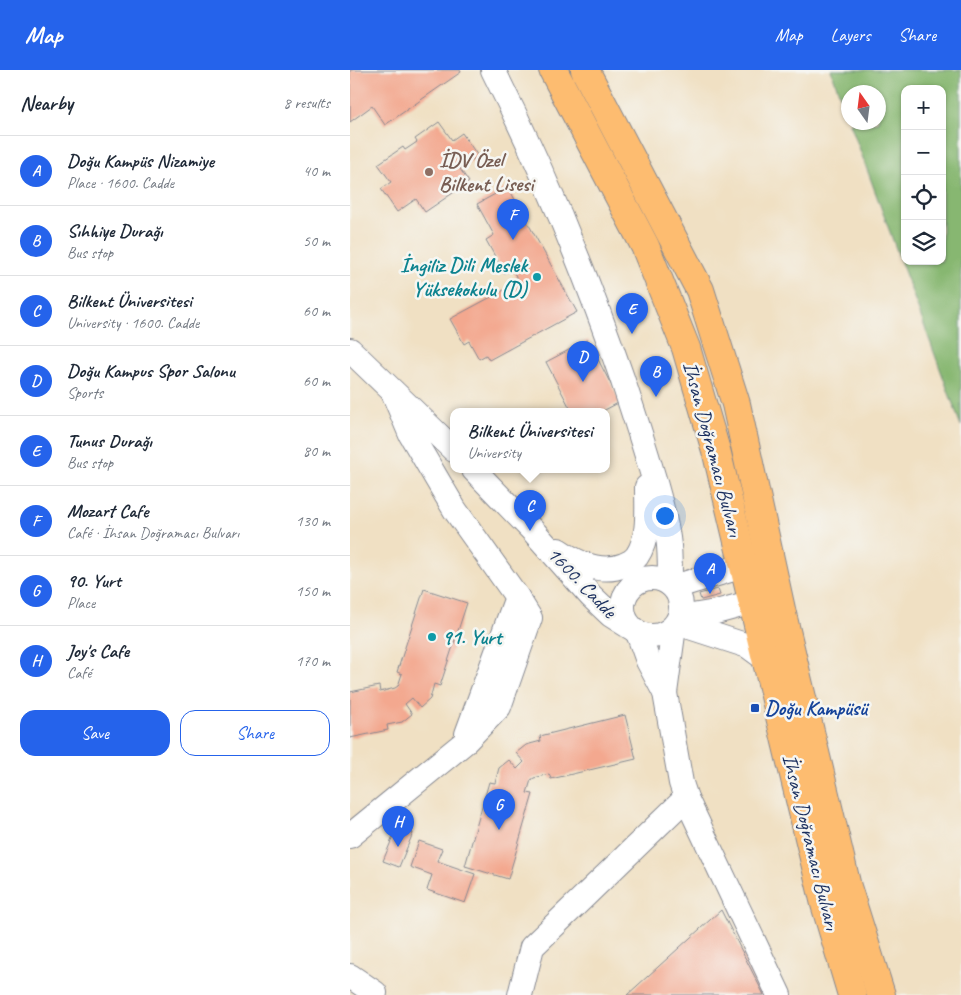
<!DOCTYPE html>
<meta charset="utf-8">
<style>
body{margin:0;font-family:Caveat,sans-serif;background:#f6f6f7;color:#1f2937}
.controls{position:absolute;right:15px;top:15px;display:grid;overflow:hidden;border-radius:10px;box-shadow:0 1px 4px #0004}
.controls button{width:45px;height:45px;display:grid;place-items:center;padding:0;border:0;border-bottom:1px solid #e0e1e3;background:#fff;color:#1f2937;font:25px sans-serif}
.compass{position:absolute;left:491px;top:15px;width:45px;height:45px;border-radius:50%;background:#fff;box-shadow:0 1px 4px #0004;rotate:346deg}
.you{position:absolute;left:314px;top:445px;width:18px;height:18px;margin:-12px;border:4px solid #fff;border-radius:50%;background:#1a73e8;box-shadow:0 0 0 8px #1a73e833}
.badge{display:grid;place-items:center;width:32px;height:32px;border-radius:50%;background:#2563eb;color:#fff;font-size:16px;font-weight:700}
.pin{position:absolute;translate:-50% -41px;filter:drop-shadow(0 1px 2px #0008)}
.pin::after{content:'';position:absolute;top:26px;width:18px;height:15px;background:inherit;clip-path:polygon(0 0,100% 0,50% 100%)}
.popup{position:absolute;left:100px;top:338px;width:160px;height:65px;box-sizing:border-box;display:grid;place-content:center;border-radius:10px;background:#fff;filter:drop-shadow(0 1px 4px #0005);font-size:16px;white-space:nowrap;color:#747a83}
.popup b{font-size:19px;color:#1f2937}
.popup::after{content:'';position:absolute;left:50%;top:100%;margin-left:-10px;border:10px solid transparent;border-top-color:#fff}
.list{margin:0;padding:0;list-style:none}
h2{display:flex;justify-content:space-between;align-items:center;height:65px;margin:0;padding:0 20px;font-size:21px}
h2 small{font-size:16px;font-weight:400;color:#747a83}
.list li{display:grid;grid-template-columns:32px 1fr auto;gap:15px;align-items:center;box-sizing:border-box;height:70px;padding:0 20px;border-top:1px solid #e0e1e3}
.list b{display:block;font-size:19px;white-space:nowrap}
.list p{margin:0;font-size:16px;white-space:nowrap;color:#747a83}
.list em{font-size:16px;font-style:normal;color:#747a83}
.actions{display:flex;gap:10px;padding:15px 20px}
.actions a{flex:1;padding:11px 0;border:1px solid #2563eb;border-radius:15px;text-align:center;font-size:18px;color:#2563eb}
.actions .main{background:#2563eb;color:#fff}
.icon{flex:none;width:28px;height:28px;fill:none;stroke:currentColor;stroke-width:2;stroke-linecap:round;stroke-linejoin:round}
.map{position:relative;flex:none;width:611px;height:925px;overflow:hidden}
header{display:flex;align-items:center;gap:30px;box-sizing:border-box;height:70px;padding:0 25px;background:#2563eb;color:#fff}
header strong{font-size:24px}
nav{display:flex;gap:28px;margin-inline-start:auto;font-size:18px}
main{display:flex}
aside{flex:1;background:#fff}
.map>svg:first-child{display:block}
.forest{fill:#87b771;stroke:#517368;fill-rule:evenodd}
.building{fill:#f3a88f}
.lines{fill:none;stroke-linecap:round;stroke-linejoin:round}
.minor-casing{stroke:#868890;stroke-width:26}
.major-casing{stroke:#868890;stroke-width:30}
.minor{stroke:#fff;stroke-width:24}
.major{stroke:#fdbc70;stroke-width:28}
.education-dot{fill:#8d6e63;stroke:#f6f6f2;stroke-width:2}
.culture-dot{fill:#0f9aa8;stroke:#f6f6f2;stroke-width:2}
.transit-dot{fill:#1a4fb4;stroke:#f6f6f2;stroke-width:2}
.labels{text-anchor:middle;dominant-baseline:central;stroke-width:5;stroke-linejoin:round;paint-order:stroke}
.education-label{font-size:21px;font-weight:bold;fill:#785e54;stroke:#f6f6f2;text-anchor:start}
.culture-label{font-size:21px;font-weight:bold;fill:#0d838f;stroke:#f6f6f2;text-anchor:end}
.street-label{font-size:21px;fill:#1b2f5e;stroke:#f6f6f2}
.transit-label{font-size:21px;font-weight:bold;fill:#164399;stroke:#f6f6f2;text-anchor:start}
</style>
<header>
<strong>Map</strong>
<nav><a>Map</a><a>Layers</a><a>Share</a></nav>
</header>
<main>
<aside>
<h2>Nearby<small>8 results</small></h2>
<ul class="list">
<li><span class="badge">A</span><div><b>Doğu Kampüs Nizamiye</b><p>Place · 1600. Cadde</p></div><em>40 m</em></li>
<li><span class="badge">B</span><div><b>Sıhhiye Durağı</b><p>Bus stop</p></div><em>50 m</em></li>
<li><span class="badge">C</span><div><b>Bilkent Üniversitesi</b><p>University · 1600. Cadde</p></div><em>60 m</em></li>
<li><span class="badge">D</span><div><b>Doğu Kampus Spor Salonu</b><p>Sports</p></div><em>60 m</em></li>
<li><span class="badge">E</span><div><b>Tunus Durağı</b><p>Bus stop</p></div><em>80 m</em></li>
<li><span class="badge">F</span><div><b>Mozart Cafe</b><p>Café · İhsan Doğramacı Bulvarı</p></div><em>130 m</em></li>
<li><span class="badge">G</span><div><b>90. Yurt</b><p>Place</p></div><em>150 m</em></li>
<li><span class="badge">H</span><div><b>Joy's Cafe</b><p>Café</p></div><em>170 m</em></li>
</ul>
<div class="actions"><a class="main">Save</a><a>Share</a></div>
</aside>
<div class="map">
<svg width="611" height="925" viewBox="0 0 611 925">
<rect width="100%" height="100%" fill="#f6f6f2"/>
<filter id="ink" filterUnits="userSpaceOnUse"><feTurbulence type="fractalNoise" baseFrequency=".02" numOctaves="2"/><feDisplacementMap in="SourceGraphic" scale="10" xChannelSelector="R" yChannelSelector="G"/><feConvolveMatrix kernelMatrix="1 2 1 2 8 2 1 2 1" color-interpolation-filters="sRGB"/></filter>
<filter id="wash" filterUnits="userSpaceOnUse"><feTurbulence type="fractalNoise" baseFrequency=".0096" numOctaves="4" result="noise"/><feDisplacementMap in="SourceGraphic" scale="20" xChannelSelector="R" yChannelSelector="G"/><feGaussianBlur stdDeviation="1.12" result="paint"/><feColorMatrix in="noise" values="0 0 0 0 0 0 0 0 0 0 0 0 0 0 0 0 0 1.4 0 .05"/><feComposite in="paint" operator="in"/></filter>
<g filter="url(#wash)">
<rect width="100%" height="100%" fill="#f0e0c3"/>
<path class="forest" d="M 481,0 L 611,0 L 611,356 L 500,53 L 528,52 L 528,22 L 498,22 L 498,48 ZM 555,19 L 592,19 L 592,191 L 555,191 Z"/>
<g id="blocks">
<g class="building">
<path d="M 0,0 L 110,0 L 111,2 L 35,55 L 22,36 L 0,52 Z"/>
<path d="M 89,52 L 102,70 L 112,63 L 128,86 L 110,99 L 119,112 L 75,142 L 66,129 L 47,142 L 31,119 L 41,112 L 28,94 L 53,77 L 55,80 L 67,72 L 65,69 Z"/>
<path d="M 158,117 L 227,242 L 139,290 L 136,285 L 129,289 L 119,271 L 114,274 L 100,249 L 169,212 L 162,199 L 154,203 L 136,170 L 144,165 L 127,134 Z"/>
<path d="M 238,270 L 270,332 L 251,342 L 222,342 L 196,292 Z"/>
<path d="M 74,519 L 117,533 L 90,616 L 84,614 L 80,629 L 70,638 L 62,628 L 55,634 L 62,644 L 52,652 L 37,655 L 38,660 L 0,668 L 0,622 L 29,616 L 30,622 L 45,618 L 48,616 L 52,604 L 47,602 Z"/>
<path d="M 368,519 L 370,525 L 351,530 L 349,524 Z"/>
<path d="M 275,645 L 286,689 L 201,709 L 199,704 L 184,708 L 181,710 L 177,723 L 183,724 L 158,809 L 115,796 L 139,712 L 145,713 L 149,698 L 159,690 L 167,699 L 174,692 L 166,683 L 176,675 L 191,671 L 190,666 Z"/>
<path d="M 47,757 L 63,763 L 49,797 L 33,791 Z"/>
<path d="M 69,771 L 92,779 L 87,791 L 125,804 L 115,833 L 77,820 L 82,805 L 60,797 Z"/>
<path d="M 371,840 L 414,925 L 277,925 Z"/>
</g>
</g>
</g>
<g filter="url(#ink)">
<use href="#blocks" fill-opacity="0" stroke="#868890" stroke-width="1"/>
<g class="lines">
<defs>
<g id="minor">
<path d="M 143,0 C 194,101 235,201 272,308 C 283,341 294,375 304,409 C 310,431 317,453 319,476 C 320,488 320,501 320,514"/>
<path d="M 0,280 L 104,380"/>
<path d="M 124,400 L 185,463 L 241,526 L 261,545 L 280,557"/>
<path d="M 208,480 C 227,493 251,505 274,495 C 279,493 284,490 287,486 C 300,467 297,439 297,417"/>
<circle cx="302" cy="537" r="29"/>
<path d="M 324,517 L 393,496"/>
<path d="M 330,548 L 366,542 L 403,532"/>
<path d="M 327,553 L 398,576 L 417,590"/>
<path d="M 288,563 L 298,591 L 315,623 L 331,713 L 336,728 L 429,925"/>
<path d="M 315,623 L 324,557"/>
<path d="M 117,664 L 167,527"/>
<path d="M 0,766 L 114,673 L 149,637 L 180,548 L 167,527 L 105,440 L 61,365 L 43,322"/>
<path d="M 0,906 L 25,923"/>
<path d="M 170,925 L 182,877 L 336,728"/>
</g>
<g id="major">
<path d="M 203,0 L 295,176 L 336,278 L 367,384 L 475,834 L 502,925"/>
<path d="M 235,0 L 350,220 L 386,334 L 432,544 L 497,817 L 531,925"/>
</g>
</defs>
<use href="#minor" class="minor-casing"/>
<use href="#major" class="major-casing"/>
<use href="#minor" class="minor"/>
<use href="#major" class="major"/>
</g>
</g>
<circle class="education-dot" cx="79" cy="102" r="5"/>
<g class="culture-dot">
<circle cx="187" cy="207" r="5"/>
<circle cx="82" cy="567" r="5"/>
</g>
<rect class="transit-dot" x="400" y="633" width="10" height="10" rx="2.5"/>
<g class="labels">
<g class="education-label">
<text x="89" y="90">İDV Özel<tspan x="89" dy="24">Bilkent Lisesi</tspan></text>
</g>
<g class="culture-label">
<text x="177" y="195">İngiliz Dili Meslek<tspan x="177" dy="24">Yüksekokulu (D)</tspan></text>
<text x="92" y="567" text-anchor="start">91. Yurt</text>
</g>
<g class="street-label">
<text transform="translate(363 379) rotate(75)">İhsan Doğramacı Bulvarı</text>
<text transform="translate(232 512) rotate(46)">1600. Cadde</text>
<text transform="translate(461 772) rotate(76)">İhsan Doğramacı Bulvarı</text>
</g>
<g class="transit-label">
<text x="415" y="638">Doğu Kampüsü</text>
</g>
</g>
</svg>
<div class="controls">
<button>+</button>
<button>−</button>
<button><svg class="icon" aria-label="locate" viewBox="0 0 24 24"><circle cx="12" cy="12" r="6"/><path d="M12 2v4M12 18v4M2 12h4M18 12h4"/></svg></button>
<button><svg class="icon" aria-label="layers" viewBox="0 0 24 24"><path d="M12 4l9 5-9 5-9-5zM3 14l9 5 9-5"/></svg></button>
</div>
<svg class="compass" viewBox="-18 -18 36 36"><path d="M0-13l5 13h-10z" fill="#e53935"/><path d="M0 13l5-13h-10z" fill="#747a83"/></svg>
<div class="you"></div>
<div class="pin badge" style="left:360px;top:524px">A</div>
<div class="pin badge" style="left:306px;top:327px">B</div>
<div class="pin badge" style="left:180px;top:461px">C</div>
<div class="popup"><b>Bilkent Üniversitesi</b>University</div>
<div class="pin badge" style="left:233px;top:312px">D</div>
<div class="pin badge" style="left:282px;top:264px">E</div>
<div class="pin badge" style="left:163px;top:170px">F</div>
<div class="pin badge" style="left:149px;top:760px">G</div>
<div class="pin badge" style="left:48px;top:777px">H</div>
</div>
</main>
